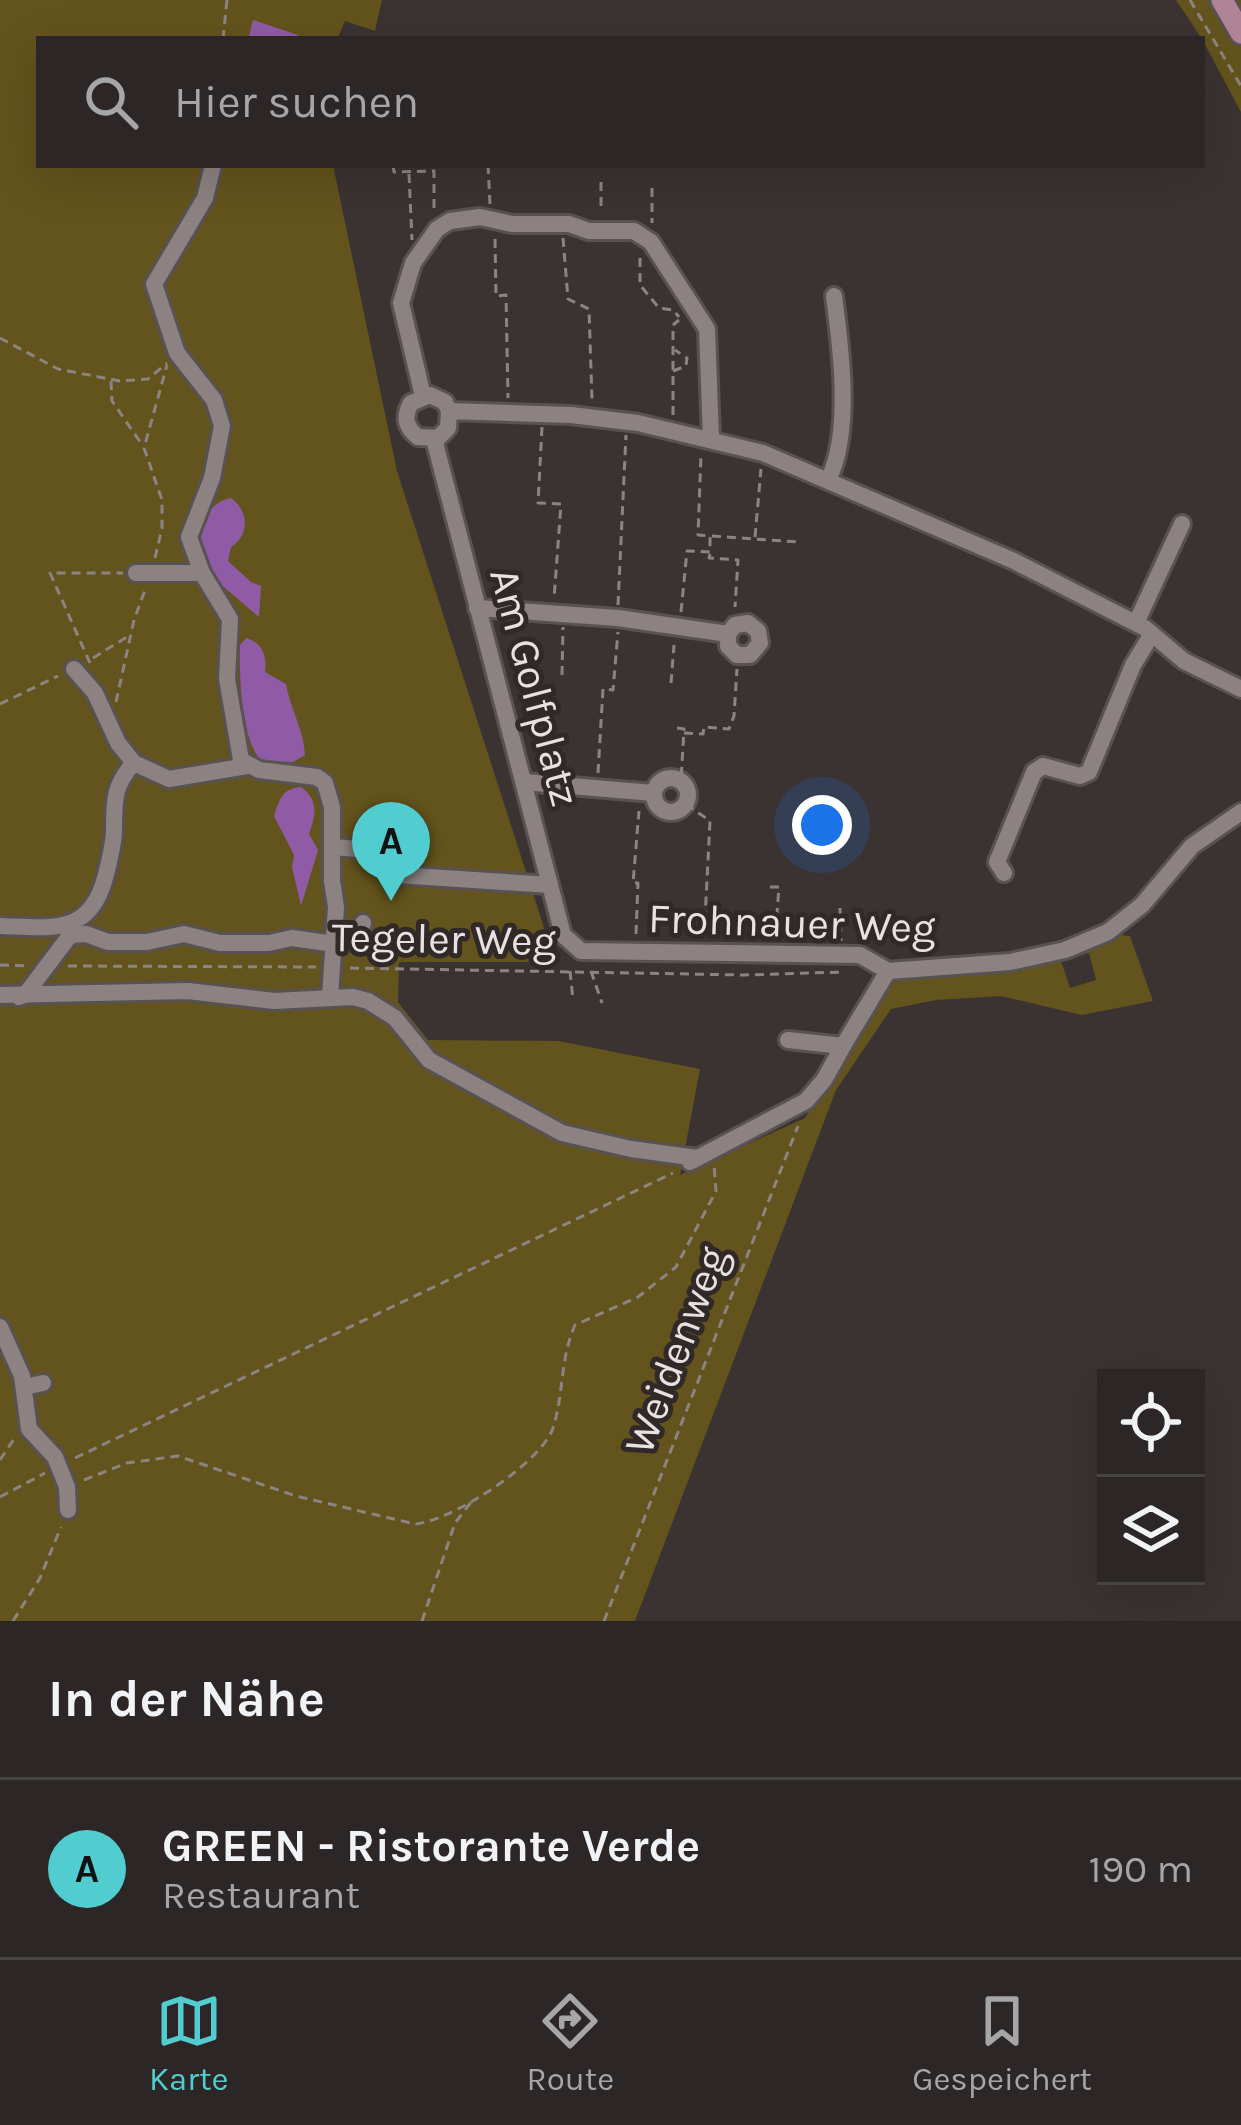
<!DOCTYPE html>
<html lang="de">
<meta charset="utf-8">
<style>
body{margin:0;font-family:Karla,sans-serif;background:#342e2e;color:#f1f3f6}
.controls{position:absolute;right:36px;bottom:36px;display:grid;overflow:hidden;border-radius:0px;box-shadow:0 12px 48px #0002}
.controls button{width:108px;height:108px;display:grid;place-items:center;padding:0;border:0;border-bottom:3px solid #484343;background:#2c2626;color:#f1f3f6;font:60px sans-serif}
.you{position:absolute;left:822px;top:825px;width:42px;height:42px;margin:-30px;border:9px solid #fff;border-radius:50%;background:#1a73e8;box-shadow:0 0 0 18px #1a73e833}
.badge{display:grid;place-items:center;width:78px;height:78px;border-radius:50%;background:#52cdcf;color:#111;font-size:39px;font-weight:700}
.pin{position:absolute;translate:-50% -99px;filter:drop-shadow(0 3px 6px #0008)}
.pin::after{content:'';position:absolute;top:63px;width:42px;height:36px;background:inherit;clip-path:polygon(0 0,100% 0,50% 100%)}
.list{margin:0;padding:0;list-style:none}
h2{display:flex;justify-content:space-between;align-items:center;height:156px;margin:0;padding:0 48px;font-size:51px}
h2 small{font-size:39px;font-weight:400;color:#a6a5a7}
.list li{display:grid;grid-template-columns:78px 1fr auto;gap:36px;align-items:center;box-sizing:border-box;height:180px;padding:0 48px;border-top:3px solid #484343}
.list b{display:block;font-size:45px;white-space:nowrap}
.list p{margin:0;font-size:39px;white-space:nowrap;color:#a6a5a7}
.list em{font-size:39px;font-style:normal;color:#a6a5a7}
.icon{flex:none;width:66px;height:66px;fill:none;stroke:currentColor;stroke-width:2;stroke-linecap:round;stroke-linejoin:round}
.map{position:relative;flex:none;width:1241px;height:1621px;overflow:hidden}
.search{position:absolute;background:#2c2626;box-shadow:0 12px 48px #0002;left:36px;right:36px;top:36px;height:132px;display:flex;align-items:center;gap:30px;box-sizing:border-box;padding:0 42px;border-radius:0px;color:#a6a5a7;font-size:45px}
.sheet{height:336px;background:#2c2626}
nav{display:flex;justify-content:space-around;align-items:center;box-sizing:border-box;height:168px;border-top:3px solid #484343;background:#2c2626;font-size:33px;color:#a6a5a7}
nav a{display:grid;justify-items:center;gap:6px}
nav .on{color:#52cdcf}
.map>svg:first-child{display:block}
.green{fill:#63531c;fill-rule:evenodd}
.water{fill:#8f5ba7}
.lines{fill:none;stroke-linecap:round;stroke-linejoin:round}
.minor-casing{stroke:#595252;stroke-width:22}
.major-casing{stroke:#595252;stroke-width:27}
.path{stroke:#8b8483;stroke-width:3;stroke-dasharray:9 6;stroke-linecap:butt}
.minor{stroke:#8b8281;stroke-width:16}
.major{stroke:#af8497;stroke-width:21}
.labels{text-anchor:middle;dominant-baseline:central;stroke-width:10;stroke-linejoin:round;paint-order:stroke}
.street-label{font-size:42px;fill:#e7e2e1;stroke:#302928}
</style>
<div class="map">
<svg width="1241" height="1621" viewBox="0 0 1241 1621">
<rect width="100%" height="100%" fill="#3b3332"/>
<g class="green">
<path d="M 0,0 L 382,0 L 375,31 L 345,21 L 337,39 L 39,39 L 39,165 L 333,165 L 397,471 L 555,962 L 399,962 L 398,1002 L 428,1040 L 559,1041 L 700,1069 L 680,1175 L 805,1118 L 894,982 L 909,977 L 1057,958 L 1118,935 L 1130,936 L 1153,1001 L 1082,1015 L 1001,996 L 936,1000 L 891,1009 L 836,1090 L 635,1621 L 0,1621 ZM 1089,953 L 1096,980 L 1070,988 L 1061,961 Z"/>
<path d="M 1176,0 L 1241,0 L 1241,112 L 1202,39 Z"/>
</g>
<g class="water">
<path d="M 253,20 L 298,35 L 302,39 L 248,39 Z"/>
<path d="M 231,498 C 249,511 250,535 231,547 L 228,561 L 251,582 L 261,586 L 259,617 L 212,577 L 197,534 C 205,517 211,502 231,498 Z"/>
<path d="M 246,638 C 263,643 267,656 265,672 L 286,684 C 290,708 304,730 305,755 L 293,762 L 262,761 C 241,742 239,674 240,645 Z"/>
<path d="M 301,787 C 319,800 316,815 309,834 L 318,850 L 301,906 L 292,867 L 294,855 L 274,816 C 280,798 282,789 301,787 Z"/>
</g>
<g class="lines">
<defs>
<g id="minor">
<path d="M 213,165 L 205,198 L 154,284 L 177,353 L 214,400 L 222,426 L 212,478 L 189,537 L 202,573 L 230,619 L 227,679 L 241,760 L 259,770 L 317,777 L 325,783 L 332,807 L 332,881 L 336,907 L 330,997"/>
<path d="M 423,396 L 401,303 L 413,263 L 437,229 L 450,221 L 480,217 L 512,224 L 569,224 L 589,231 L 634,231 L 651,242 L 707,329 L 711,438"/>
<path d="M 449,411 L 448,428 L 438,438 L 418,437 C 406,428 403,417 411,403 L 430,395 L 445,402 L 449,411 L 571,415 L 638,423 L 763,453 L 1014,561 L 1145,628 L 1184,661 L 1241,689"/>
<path d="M 434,439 L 563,935 L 581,951 L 860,955 L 888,971 L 1010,962 L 1065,950 L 1108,932 L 1142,905 L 1192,846 L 1241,812"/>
<path d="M 828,480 C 852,434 841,348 834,296"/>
<path d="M 136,573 L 202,573"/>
<path d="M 477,608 L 618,618 L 728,634 L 735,625 L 748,623 L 758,631 L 760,643 L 750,655 L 737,655 L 728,646 L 728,634"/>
<path d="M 1136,623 L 1182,524"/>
<path d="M 74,669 L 95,693 L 118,743 L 134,763 L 169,779 L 247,766"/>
<circle cx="671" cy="795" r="17"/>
<path d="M 524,782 L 653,793"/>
<path d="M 334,847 L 391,852 L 398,875 L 550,885"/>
<path d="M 1004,873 L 997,862 L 1034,772 L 1043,766 L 1080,776 L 1089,772 L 1133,665 L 1152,634"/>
<path d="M 0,926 C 52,928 90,935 105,878 C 109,863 113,848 114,832 C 114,803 113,785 134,763"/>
<path d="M 70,935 L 86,934 L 108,942 L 147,942 L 184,934 L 220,943 L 269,943 L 292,938 L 334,944 L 341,937 L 359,936 L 363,923"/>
<path d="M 0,995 L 188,991 L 274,1001 L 353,997 L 368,1001 L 395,1018 L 429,1060 L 562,1133 L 631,1149 L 697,1158"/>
<path d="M 19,997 L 25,995 L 74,930"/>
<path d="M 788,1040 L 843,1046 L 888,971"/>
<path d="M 690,1162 L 806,1101 L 824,1080 L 843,1046"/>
<path d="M 0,1327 L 22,1376 L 29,1429 L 55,1457 L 67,1487 L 68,1510"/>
<path d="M 24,1387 L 43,1383"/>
</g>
<path id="major" d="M 1222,0 L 1241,33"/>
</defs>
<use href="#minor" class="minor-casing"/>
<use href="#major" class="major-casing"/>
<g class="path">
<path d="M 1190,0 L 1241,86"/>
<path d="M 223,39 L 227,0"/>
<path d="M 393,165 L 394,172 L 434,171 L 434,210"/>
<path d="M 488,165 L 490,204"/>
<path d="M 409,174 L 412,240"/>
<path d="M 601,182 L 601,212"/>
<path d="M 652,188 L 652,223"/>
<path d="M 563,238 L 568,299 L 589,309 L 592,400"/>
<path d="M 495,239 L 496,296 L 506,295 L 508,398"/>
<path d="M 640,258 L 640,285 L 659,308 L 673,310 L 679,317"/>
<path d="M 0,338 L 58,369 L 120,381 L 148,379 L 167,363"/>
<path d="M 673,371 L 686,366 L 687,358 L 675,350"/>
<path d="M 111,381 L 112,401 L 143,446"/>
<path d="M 673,415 L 673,325 L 679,320"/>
<path d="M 542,427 L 538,503 L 561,504 L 554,599"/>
<path d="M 712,536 L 798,542"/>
<path d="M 755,537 L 761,469"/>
<path d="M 710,554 L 709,558 L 738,560 L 735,607"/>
<path d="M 155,558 L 162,528 L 162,500 L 144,448 L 167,365"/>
<path d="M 618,605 L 626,435"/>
<path d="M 681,612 L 687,551 L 710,552 L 710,536 L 698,535 L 701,454"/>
<path d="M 93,658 L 130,635"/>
<path d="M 90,663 L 50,573 L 123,573"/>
<path d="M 562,675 L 563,627"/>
<path d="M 671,683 L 674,645"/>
<path d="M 116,702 L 134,620 L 145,590"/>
<path d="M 0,704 L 58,676"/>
<path d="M 677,728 L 684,729 L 681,781"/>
<path d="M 684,733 L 703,734 L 704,727 L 729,729 L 734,716 L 737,669"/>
<path d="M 598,773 L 603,689 L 613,690 L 618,632"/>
<path d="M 686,804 L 710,821 L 704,938"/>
<path d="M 770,887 L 779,887 L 775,940"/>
<path d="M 840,908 L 841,941"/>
<path d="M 636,934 L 638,883 L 633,883 L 639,811"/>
<path d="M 0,965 L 28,966"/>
<path d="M 68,966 L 316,967"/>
<path d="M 350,968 L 744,975 L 844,972"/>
<path d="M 570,971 L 573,1000"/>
<path d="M 591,971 L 602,1003"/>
<path d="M 75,1458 L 673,1173"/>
<path d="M 0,1460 L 16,1436"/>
<path d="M 84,1480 L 127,1463 L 178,1456 L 296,1496 L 415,1524 C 452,1521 541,1463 553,1428 C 564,1394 560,1358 575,1325 L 638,1297 L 676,1267 L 716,1191 L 714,1165"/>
<path d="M 0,1497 L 45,1473"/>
<path d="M 13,1621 L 40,1578 L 61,1527"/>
<path d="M 422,1621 L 455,1523 L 472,1501"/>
<path d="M 604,1621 L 798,1126"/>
</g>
<use href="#minor" class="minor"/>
<use href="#major" class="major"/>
</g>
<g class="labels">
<g class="street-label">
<text transform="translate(535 687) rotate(75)">Am Golfplatz</text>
<text transform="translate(792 923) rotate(2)">Frohnauer Weg</text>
<text transform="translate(444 939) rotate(1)">Tegeler Weg</text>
<text transform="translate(676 1350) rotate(-69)">Weidenweg</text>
</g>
</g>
</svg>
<div class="controls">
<button><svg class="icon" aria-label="locate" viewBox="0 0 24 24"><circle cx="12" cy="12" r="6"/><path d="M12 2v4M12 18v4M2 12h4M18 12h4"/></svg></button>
<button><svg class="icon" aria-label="layers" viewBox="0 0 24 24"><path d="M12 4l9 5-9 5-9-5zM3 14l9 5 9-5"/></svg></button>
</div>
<div class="you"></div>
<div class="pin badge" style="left:391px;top:901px">A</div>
<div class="search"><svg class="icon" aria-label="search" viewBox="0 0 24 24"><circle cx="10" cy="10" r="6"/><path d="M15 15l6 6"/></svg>Hier suchen</div>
</div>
<section class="sheet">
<h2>In der Nähe<small></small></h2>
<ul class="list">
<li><span class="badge">A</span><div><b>GREEN - Ristorante Verde</b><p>Restaurant</p></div><em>190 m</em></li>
</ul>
</section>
<nav>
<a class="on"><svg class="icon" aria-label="map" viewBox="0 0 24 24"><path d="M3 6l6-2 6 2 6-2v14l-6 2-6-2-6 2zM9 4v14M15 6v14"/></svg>Karte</a>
<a><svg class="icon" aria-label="directions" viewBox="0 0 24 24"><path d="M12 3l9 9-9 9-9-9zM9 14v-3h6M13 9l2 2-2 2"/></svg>Route</a>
<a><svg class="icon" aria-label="saved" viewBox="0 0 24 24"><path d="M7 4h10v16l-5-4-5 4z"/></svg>Gespeichert</a>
</nav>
